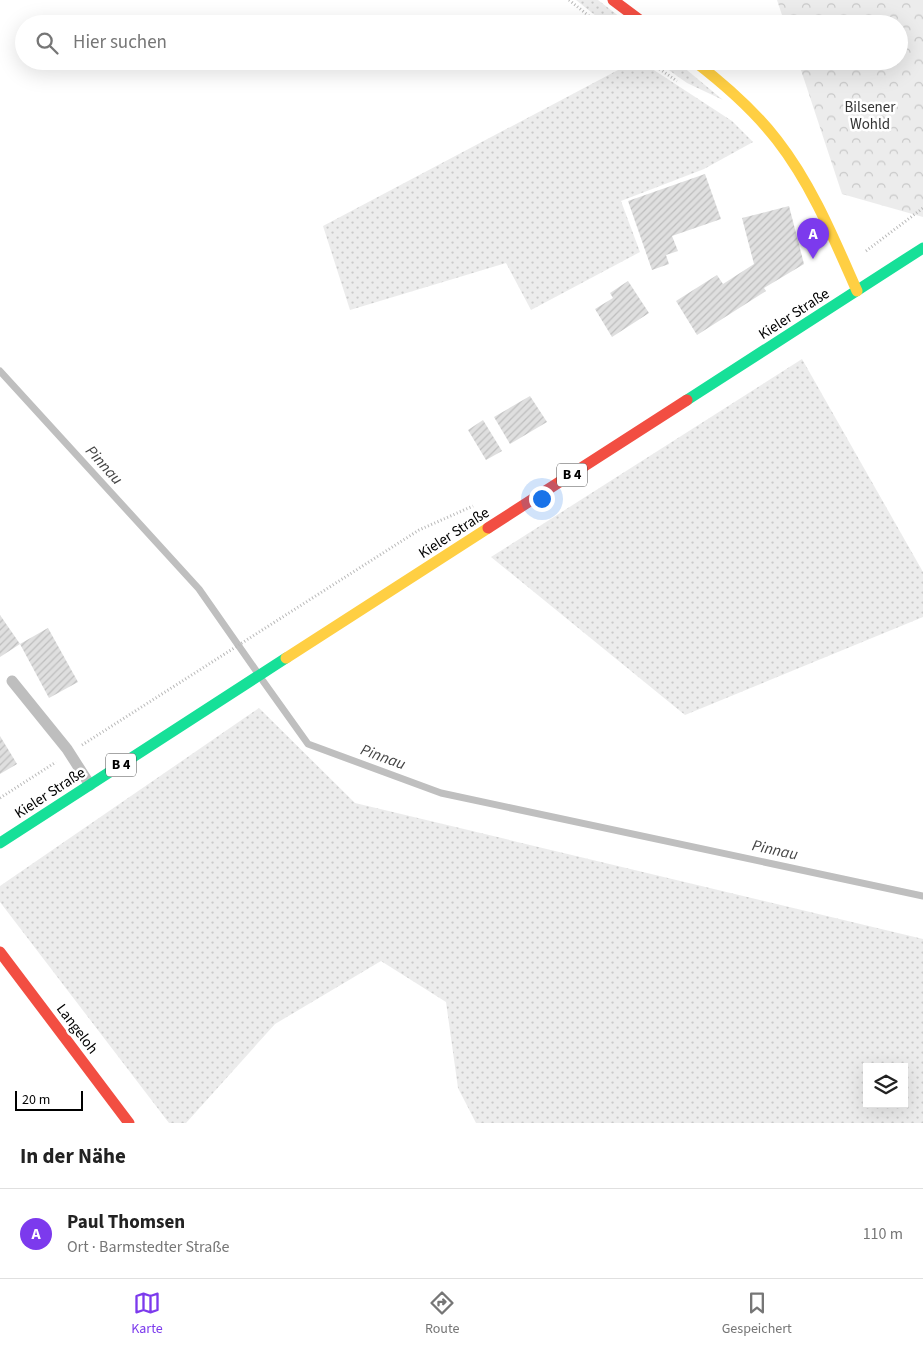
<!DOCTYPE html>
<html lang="de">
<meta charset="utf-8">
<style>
body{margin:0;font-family:"Source Sans 3",sans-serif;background:#f6f6f6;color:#222}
.controls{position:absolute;right:15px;bottom:15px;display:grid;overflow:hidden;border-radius:0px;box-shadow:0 5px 20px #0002}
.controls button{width:45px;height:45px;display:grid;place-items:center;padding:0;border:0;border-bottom:1px solid #e0e0e0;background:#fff;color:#222;font:25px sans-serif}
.scale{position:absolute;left:15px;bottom:12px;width:68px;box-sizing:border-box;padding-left:5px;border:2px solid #000;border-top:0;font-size:14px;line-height:18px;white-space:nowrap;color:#000;-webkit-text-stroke:4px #fff;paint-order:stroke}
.you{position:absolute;left:541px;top:498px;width:18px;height:18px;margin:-12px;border:4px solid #fff;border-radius:50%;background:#1a73e8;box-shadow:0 0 0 8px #1a73e833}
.badge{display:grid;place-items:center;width:32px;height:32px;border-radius:50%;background:#7c3aed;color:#fff;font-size:16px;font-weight:700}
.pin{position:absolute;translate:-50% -41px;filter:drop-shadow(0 1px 2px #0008)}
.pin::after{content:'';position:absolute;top:26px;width:18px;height:15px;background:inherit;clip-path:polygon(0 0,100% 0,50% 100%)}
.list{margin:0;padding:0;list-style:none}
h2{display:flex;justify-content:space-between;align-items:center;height:65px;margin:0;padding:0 20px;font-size:21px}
h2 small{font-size:16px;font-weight:400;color:#767676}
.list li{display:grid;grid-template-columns:32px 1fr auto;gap:15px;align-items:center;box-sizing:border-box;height:90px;padding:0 20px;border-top:1px solid #e0e0e0}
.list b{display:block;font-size:19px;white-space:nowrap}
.list p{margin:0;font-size:16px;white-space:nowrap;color:#767676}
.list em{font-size:16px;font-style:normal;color:#767676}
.icon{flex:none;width:28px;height:28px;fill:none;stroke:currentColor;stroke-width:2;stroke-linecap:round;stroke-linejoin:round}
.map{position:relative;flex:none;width:923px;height:1123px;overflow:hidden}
.search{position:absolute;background:#fff;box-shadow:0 5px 20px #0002;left:15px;right:15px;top:15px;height:55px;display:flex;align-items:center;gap:12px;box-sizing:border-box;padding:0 18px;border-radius:28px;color:#767676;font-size:19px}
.sheet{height:155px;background:#fff}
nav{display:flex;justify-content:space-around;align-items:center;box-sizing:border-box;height:70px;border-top:1px solid #e0e0e0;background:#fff;font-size:14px;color:#767676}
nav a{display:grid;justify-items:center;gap:2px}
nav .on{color:#7c3aed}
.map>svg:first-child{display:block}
.green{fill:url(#green-dots);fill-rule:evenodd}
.forest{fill:url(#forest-crowns)}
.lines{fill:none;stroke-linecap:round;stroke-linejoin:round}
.stream{stroke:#bfbfbf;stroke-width:7}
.building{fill:url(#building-hatch)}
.path{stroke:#b9b9b9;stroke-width:3;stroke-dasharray:1 2.5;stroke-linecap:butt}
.lane{stroke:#bebebe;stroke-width:11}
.fast{stroke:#16e098;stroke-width:11}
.slow{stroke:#ffcf43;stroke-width:11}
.jam{stroke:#f24e42;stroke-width:11}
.labels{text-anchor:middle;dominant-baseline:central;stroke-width:5;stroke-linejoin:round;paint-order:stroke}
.shield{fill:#fff;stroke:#4c4c4c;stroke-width:1}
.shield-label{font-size:14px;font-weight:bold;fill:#000}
.park-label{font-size:15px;fill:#333;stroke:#fff}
.street-label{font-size:15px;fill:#000;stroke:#fff}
.water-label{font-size:16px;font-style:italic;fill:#444;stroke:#fff}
</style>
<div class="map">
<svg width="923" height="1123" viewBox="0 0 923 1123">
<defs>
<pattern id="green-dots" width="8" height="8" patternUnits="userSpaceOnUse" patternTransform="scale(1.25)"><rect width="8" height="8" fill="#ececec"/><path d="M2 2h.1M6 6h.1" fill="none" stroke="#c9c9c9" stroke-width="1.8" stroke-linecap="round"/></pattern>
<pattern id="forest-crowns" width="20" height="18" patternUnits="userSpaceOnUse" patternTransform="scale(1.25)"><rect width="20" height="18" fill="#ececec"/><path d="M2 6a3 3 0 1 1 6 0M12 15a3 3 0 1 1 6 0" fill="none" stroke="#c9c9c9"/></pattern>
<pattern id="building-hatch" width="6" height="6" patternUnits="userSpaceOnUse" patternTransform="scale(1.25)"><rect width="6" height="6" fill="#dfdfdf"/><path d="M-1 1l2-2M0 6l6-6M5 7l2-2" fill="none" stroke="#bebebe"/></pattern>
</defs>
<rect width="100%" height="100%" fill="#fff"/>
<g class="green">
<path d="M 576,0 L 598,0 L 629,24 L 606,24 Z"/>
<path d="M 635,61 L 640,61 L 732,121 L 753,142 L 704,169 L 621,201 L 640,252 L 531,310 L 506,263 L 350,310 L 323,226 Z"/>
<path d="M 656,61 L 676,61 L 723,100 L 687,83 Z"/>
<path d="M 802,359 L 923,572 L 923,617 L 685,715 L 491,557 Z"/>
<path d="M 259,708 L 355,803 L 923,939 L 923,1123 L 476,1123 L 458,1088 L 446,1002 L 381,961 L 275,1024 L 186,1123 L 169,1123 L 0,902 L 0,886 ZM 867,1067 L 904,1067 L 904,1104 L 867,1104 Z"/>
</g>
<path class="forest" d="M 777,0 L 923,0 L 923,217 L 842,194 L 798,61 L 899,61 L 899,24 L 785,24 Z"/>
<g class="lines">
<g class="stream">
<path d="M 0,371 L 199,589 L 257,672"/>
<path d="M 263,681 L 308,744 L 441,793 L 923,896"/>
</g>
</g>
<g class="building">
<path d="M 705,174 L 721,219 L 672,236 L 678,251 L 666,255 L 669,264 L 652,270 L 628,201 Z"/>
<path d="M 789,206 L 804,264 L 764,288 L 766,291 L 697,335 L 676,301 L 717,275 L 723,284 L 754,264 L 742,218 Z"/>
<path d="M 628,281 L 649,313 L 612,337 L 595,309 L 613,298 L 610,293 Z"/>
<path d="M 530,396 L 547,422 L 510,444 L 494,417 Z"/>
<path d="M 483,420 L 502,451 L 486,460 L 468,430 Z"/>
<path d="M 0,615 L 20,644 L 0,657 Z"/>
<path d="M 48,628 L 78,682 L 49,698 L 20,644 Z"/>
<path d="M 0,736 L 17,764 L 0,774 Z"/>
</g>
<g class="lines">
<g class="path">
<path d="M 569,0 L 599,24"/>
<path d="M 648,61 L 677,81"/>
<path d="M 866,251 L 923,208"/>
<path d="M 82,745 L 419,530 L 473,506"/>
<path d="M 0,798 L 56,762"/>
</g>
<path class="lane" d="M 12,681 L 67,749 L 90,785"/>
<g class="fast">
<path d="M 687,400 L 923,248"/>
<path d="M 0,843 L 286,658"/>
</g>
<g class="slow">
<path d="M 694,61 C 724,84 753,109 777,140 C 812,185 834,239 857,291"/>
<path d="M 286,658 L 488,528"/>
</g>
<g class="jam">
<path d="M 613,0 L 645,24"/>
<path d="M 488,528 L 687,400"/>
<path d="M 0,952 L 129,1123"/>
</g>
</g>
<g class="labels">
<g class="shield">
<rect x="557" y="463.5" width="30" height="23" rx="4"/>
<rect x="106" y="753.5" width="30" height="23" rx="4"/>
</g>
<g class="shield-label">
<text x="572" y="475">B 4</text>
<text x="121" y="765">B 4</text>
</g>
<g class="park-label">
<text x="870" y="107">Bilsener<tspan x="870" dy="17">Wohld</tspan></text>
</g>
<g class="street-label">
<text transform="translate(794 314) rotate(-33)">Kieler Straße</text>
<text transform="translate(454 533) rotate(-33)">Kieler Straße</text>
<text transform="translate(50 793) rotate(-33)">Kieler Straße</text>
<text transform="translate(77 1029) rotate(53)">Langeloh</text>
</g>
<g class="water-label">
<text transform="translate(104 465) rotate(48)">Pinnau</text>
<text transform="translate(383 757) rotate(20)">Pinnau</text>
<text transform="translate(775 850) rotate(12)">Pinnau</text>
</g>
</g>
</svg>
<div class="controls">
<button><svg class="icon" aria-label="layers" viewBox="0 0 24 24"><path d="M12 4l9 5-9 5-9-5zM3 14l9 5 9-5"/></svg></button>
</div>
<div class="scale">20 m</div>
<div class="you"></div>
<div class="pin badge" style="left:813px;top:259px">A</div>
<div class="search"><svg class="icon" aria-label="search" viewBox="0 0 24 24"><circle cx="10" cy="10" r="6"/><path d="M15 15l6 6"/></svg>Hier suchen</div>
</div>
<section class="sheet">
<h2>In der Nähe<small></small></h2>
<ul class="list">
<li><span class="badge">A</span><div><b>Paul Thomsen</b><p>Ort · Barmstedter Straße</p></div><em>110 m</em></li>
</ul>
</section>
<nav>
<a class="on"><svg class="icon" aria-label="map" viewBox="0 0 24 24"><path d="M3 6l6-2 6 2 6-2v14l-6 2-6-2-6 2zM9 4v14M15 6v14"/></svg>Karte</a>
<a><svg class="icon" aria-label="directions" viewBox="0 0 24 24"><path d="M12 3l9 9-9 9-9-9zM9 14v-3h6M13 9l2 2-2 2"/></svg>Route</a>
<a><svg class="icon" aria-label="saved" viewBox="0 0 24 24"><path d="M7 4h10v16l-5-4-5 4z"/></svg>Gespeichert</a>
</nav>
